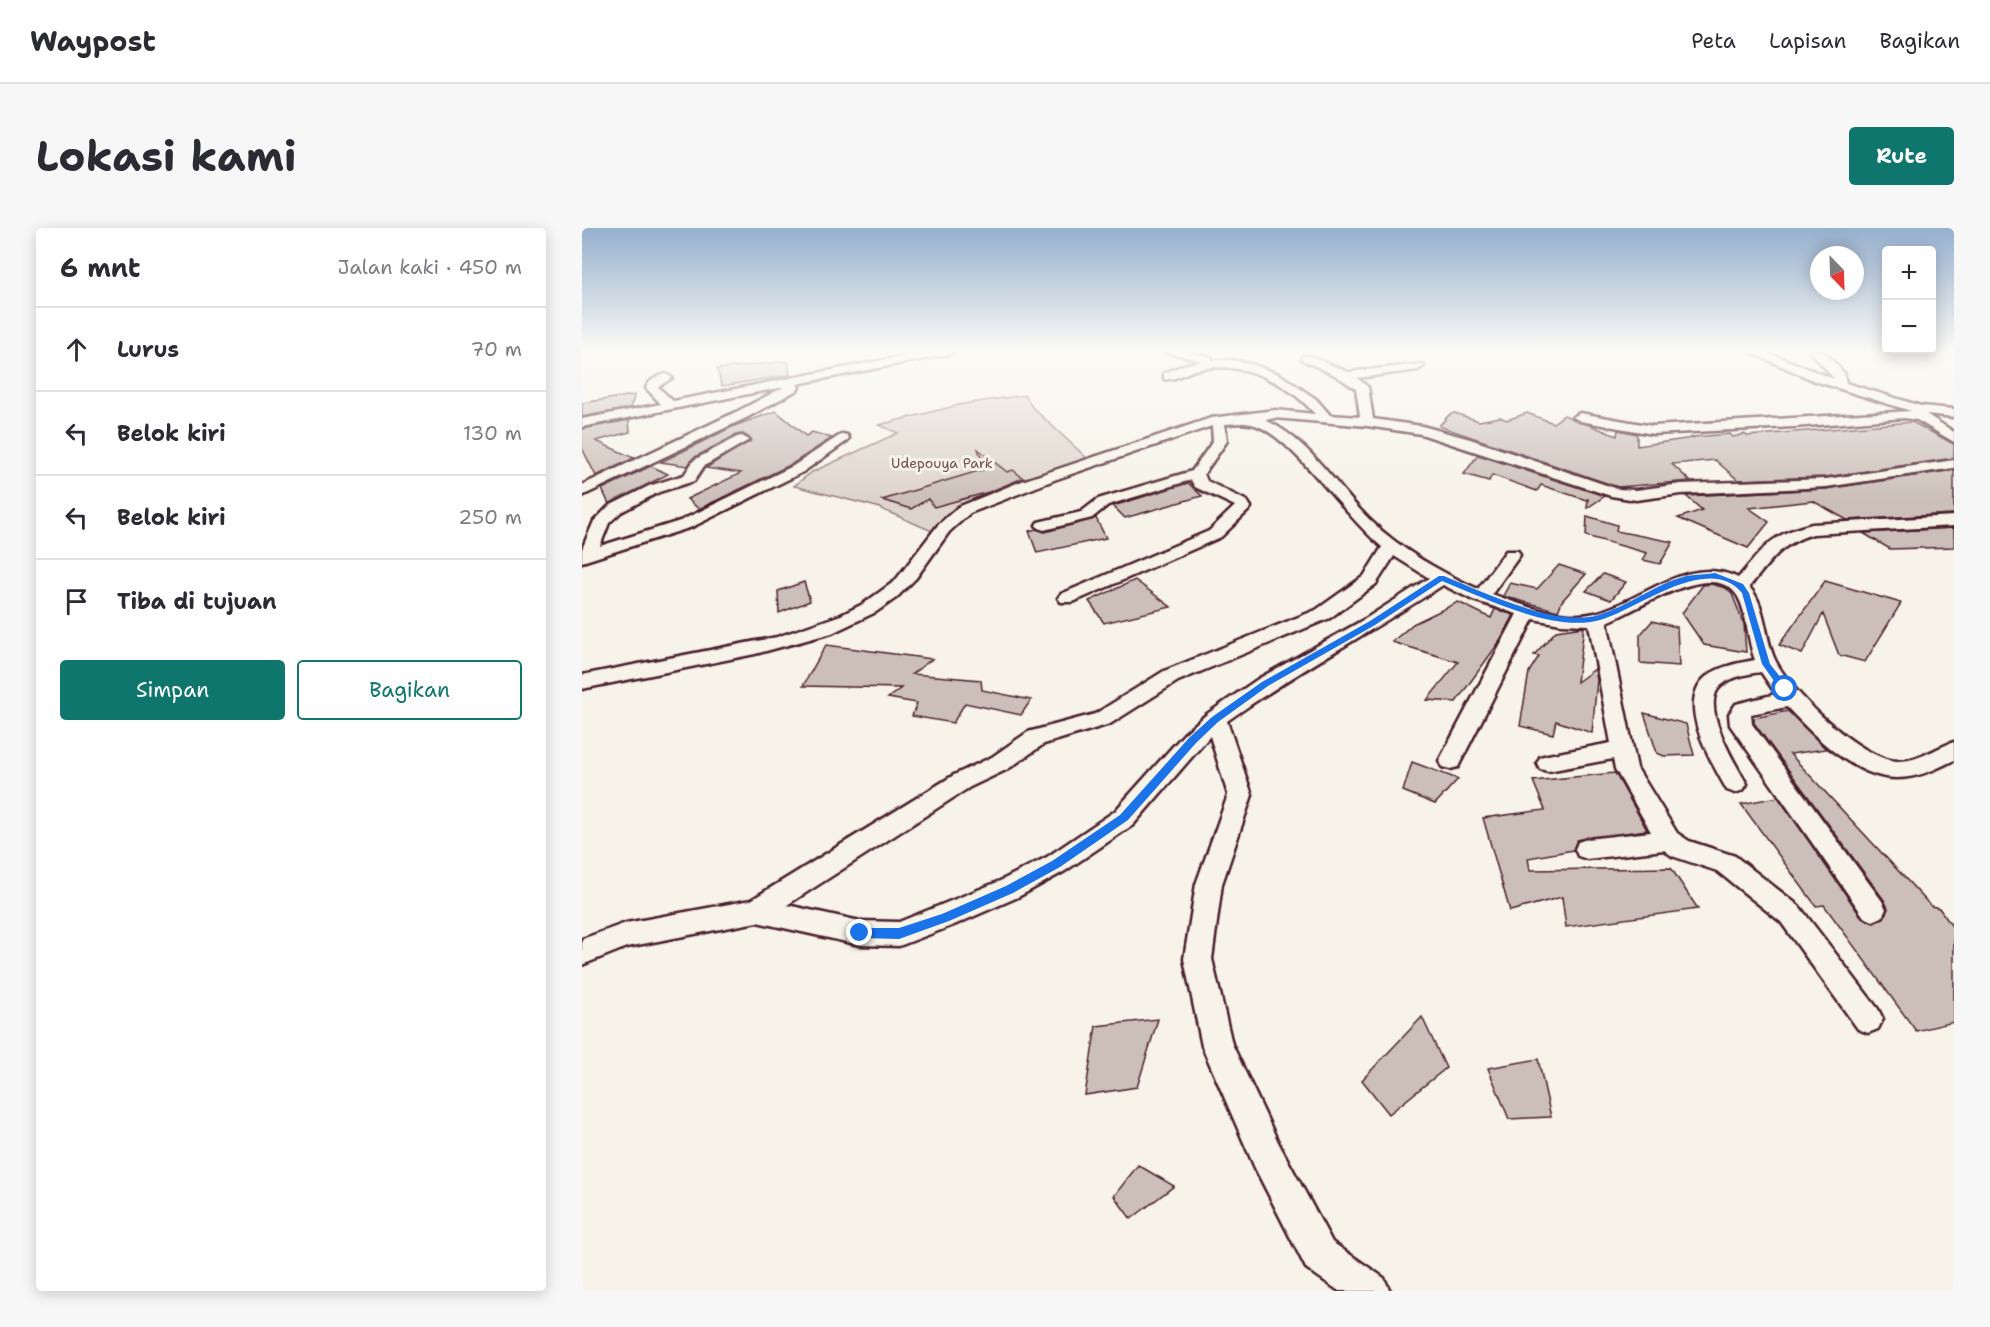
<!DOCTYPE html>
<html lang="id">
<meta charset="utf-8">
<style>
body{margin:0;font-family:"Shantell Sans",sans-serif;background:#f7f7f7;color:#2b2b33}
.controls{position:absolute;right:18px;top:18px;display:grid;overflow:hidden;border-radius:6px;box-shadow:0 3px 15px #0003}
.controls button{width:54px;height:54px;display:grid;place-items:center;padding:0;border:0;border-bottom:2px solid #e1e1e2;background:#fff;color:#2b2b33;font:30px sans-serif}
.compass{position:absolute;left:1228px;top:18px;width:54px;height:54px;border-radius:50%;background:#fff;box-shadow:0 3px 15px #0003;rotate:157deg}
.stop{position:absolute;width:18px;height:18px;margin:-14px;border:4px solid #1a73e8;border-radius:50%;background:#fff}
.stop.end{background:#1a73e8;border-color:#fff;box-shadow:0 2px 6px #0008}
.list{margin:0;padding:0;list-style:none}
h2{display:flex;justify-content:space-between;align-items:center;height:78px;margin:0;padding:0 24px;font-size:26px}
h2 small{font-size:20px;font-weight:400;color:#7c7c81}
.list li{display:grid;grid-template-columns:39px 1fr auto;gap:18px;align-items:center;box-sizing:border-box;height:84px;padding:0 24px;border-top:2px solid #e1e1e2}
.list b{display:block;font-size:22px;white-space:nowrap}
.list em{font-size:20px;font-style:normal;color:#7c7c81}
.actions{display:flex;gap:12px;padding:18px 24px}
.actions a{flex:1;padding:14px 0;border:2px solid #0f766e;border-radius:6px;text-align:center;font-size:21px;color:#0f766e}
.actions .main{background:#0f766e;color:#fff}
.icon{flex:none;width:33px;height:33px;fill:none;stroke:currentColor;stroke-width:2;stroke-linecap:round;stroke-linejoin:round}
.map{position:relative;flex:none;width:1372px;height:1063px;overflow:hidden;border-radius:6px}
header{display:flex;align-items:center;gap:36px;box-sizing:border-box;height:84px;padding:0 30px;background:#fff;border-bottom:2px solid #e1e1e2}
header strong{font-size:28px}
nav{display:flex;gap:33px;margin-inline-start:auto;font-size:21px}
.intro{display:flex;align-items:center;justify-content:space-between;box-sizing:border-box;height:144px;padding:0 36px}
h1{margin:0;font-size:42px}
.button{padding:15px 27px;border-radius:6px;background:#0f766e;color:#fff;font-size:21px;font-weight:700}
main{display:flex;gap:36px;padding:0 36px}
aside{flex:1;background:#fff;border-radius:6px;box-shadow:0 3px 15px #0003}
.map>svg:first-child{display:block}
.green{fill:#ded4cc;stroke:#947a7c;stroke-width:1.5}
.building{fill:#ccbfb9;stroke:#4a1f2b;stroke-width:1.5}
.lines{fill:none;stroke-linecap:round;stroke-linejoin:round}
.minor-casing{stroke:#4a1f2b;stroke-width:5}
.minor{fill:#f7f3e8;fill-rule:evenodd}
.route{fill:#1a73e8}
.labels{text-anchor:middle;dominant-baseline:central;stroke-width:6;stroke-linejoin:round;paint-order:stroke}
.far-park-label{font-size:14px;fill:#6f4c53;stroke:#f7f3e8}
</style>
<header>
<strong>Waypost</strong>
<nav><a>Peta</a><a>Lapisan</a><a>Bagikan</a></nav>
</header>
<div class="intro"><h1>Lokasi kami</h1><a class="button">Rute</a></div>
<main>
<aside>
<h2>6 mnt<small>Jalan kaki · 450 m</small></h2>
<ul class="list">
<li><svg class="icon" aria-label="ahead" viewBox="0 0 24 24"><path d="M12 20V5M6 11l6-6 6 6"/></svg><div><b>Lurus</b></div><em>70 m</em></li>
<li><svg class="icon" aria-label="left" viewBox="0 0 24 24"><path d="M17 20v-9H6M10 6l-5 5 5 5"/></svg><div><b>Belok kiri</b></div><em>130 m</em></li>
<li><svg class="icon" aria-label="left" viewBox="0 0 24 24"><path d="M17 20v-9H6M10 6l-5 5 5 5"/></svg><div><b>Belok kiri</b></div><em>250 m</em></li>
<li><svg class="icon" aria-label="arrive" viewBox="0 0 24 24"><path d="M6 21V4h12l-3 4 3 4H6"/></svg><div><b>Tiba di tujuan</b></div></li>
</ul>
<div class="actions"><a class="main">Simpan</a><a>Bagikan</a></div>
</aside>
<div class="map">
<svg width="1372" height="1063" viewBox="0 0 1372 1063">
<rect width="100%" height="100%" fill="#f7f3e8"/>
<filter id="ink" filterUnits="userSpaceOnUse"><feTurbulence type="fractalNoise" baseFrequency=".0167" numOctaves="2"/><feDisplacementMap in="SourceGraphic" scale="12" xChannelSelector="R" yChannelSelector="G"/><feConvolveMatrix kernelMatrix="1 2 1 2 8 2 1 2 1" color-interpolation-filters="sRGB"/></filter>
<g filter="url(#ink)">
<path class="green" d="M 443,167 L 450,179 L 509,234 L 409,272 L 352,304 L 295,279 L 212,258 L 230,244 L 316,205 L 297,197 L 381,176 Z"/>
<g class="building">
<path d="M 206,133 L 208,147 L 140,158 L 135,141 Z"/>
<path d="M 53,167 L 48,180 L 0,189 L 0,175 Z"/>
<path d="M 194,183 L 224,208 L 230,204 L 250,210 L 210,236 L 117,281 L 105,271 L 159,245 L 124,240 L 169,211 L 161,206 L 154,207 L 111,230 L 106,238 L 79,234 L 152,198 Z"/>
<path d="M 872,185 L 897,193 L 918,189 L 925,192 L 945,185 L 971,195 L 982,187 L 1035,208 L 1036,202 L 1055,206 L 1055,218 L 1111,210 L 1110,209 L 1148,206 L 1151,209 L 1163,206 L 1165,208 L 1330,194 L 1372,216 L 1372,230 L 1244,249 L 1156,252 L 1133,232 L 1090,236 L 1108,253 L 1036,259 L 857,198 L 867,187 Z"/>
<path d="M 47,192 L 48,204 L 14,213 L 52,230 L 14,248 L 0,220 L 0,201 Z"/>
<path d="M 396,221 L 425,244 L 431,242 L 441,250 L 407,264 L 352,279 L 346,271 L 329,281 L 300,272 L 403,241 Z"/>
<path d="M 896,227 L 1023,268 L 1005,280 L 1006,271 L 1004,272 L 959,257 L 955,263 L 910,247 L 907,253 L 882,246 Z"/>
<path d="M 69,238 L 86,246 L 27,276 L 20,261 Z"/>
<path d="M 1372,242 L 1372,286 L 1265,292 L 1231,273 L 1167,280 L 1187,294 L 1166,320 L 1096,290 L 1120,282 L 1104,268 L 1244,261 Z"/>
<path d="M 606,255 L 620,268 L 543,290 L 531,278 Z"/>
<path d="M 1005,288 L 1035,297 L 1034,303 L 1091,314 L 1078,336 L 1061,332 L 1065,325 L 1004,308 Z"/>
<path d="M 514,290 L 524,310 L 455,325 L 447,303 L 454,301 L 463,304 Z"/>
<path d="M 1372,300 L 1372,319 L 1308,321 L 1281,305 Z"/>
<path d="M 977,337 L 1004,346 L 980,373 L 976,383 L 921,368 L 928,355 L 955,361 Z"/>
<path d="M 1021,346 L 1044,354 L 1029,372 L 1004,363 Z"/>
<path d="M 553,352 L 589,379 L 522,395 L 507,373 Z"/>
<path d="M 1243,353 L 1319,375 L 1283,434 L 1257,427 L 1241,386 L 1220,426 L 1197,417 Z"/>
<path d="M 222,354 L 228,373 L 197,385 L 196,363 Z"/>
<path d="M 1129,356 L 1144,360 L 1150,366 L 1162,396 L 1164,424 L 1122,417 L 1100,385 L 1121,357 Z"/>
<path d="M 876,374 L 909,390 L 913,381 L 932,387 L 918,413 L 874,474 L 845,472 L 876,434 L 810,414 L 831,396 Z"/>
<path d="M 1070,393 L 1095,399 L 1097,438 L 1058,435 L 1058,407 Z"/>
<path d="M 1002,399 L 995,454 L 1013,441 L 1015,452 L 1010,505 L 974,493 L 971,506 L 938,498 L 947,444 L 957,428 L 952,427 L 974,403 Z"/>
<path d="M 244,417 L 350,431 L 330,446 L 399,452 L 400,462 L 449,472 L 439,487 L 383,475 L 371,495 L 330,488 L 335,475 L 306,470 L 319,460 L 221,458 Z"/>
<path d="M 1206,483 L 1244,521 L 1208,526 L 1349,678 L 1357,680 L 1372,701 L 1372,794 L 1334,803 L 1242,677 L 1234,678 L 1159,576 L 1196,569 L 1280,690 L 1292,695 L 1302,690 L 1306,680 L 1302,672 L 1172,495 L 1172,490 Z"/>
<path d="M 1062,485 L 1104,496 L 1112,527 L 1082,528 L 1075,525 Z"/>
<path d="M 830,534 L 876,551 L 853,576 L 821,563 Z"/>
<path d="M 1033,545 L 1065,602 L 995,612 L 991,622 L 946,630 L 948,642 L 1089,640 L 1116,681 L 984,699 L 980,669 L 928,683 L 901,590 L 963,582 L 951,553 Z"/>
<path d="M 840,789 L 864,840 L 807,886 L 780,852 Z"/>
<path d="M 576,791 L 555,859 L 503,867 L 514,798 Z"/>
<path d="M 956,831 L 969,889 L 927,891 L 906,840 Z"/>
<path d="M 556,937 L 592,958 L 549,991 L 532,968 Z"/>
</g>
<g class="lines">
<defs>
<g id="minor">
<path d="M 348,123 L 372,123 L 367,126 L 215,156 L 217,159 L 215,162 L 166,189 L 0,268 L 0,257 L 156,183 L 202,159 L 0,199 L 0,191 L 79,176 L 64,160 C 67,152 76,148 84,146 L 90,150 L 76,159 L 91,173 Z"/>
<path d="M 581,123 L 604,123 L 629,129 L 630,132 L 650,132 L 672,137 L 697,146 L 734,171 L 748,187 L 778,189 L 774,161 L 753,147 L 720,132 L 720,128 L 728,128 L 766,144 L 840,136 L 842,138 L 836,142 L 775,150 L 786,159 L 791,191 L 840,198 L 888,211 L 1036,261 L 1054,262 L 1099,256 L 1244,251 L 1372,232 L 1372,240 L 1244,259 L 1099,266 L 1054,272 L 1029,268 L 839,206 L 785,198 L 693,190 L 683,192 C 727,211 755,260 788,292 C 819,322 858,344 896,361 L 924,323 L 936,323 L 938,327 L 910,366 C 940,377 981,393 1013,385 C 1060,374 1105,325 1156,350 C 1183,319 1187,307 1230,296 L 1372,288 L 1372,298 L 1231,306 C 1197,316 1188,334 1167,359 C 1183,375 1183,407 1191,427 C 1203,460 1280,533 1316,533 C 1338,533 1353,520 1372,514 L 1372,532 C 1355,541 1335,550 1315,550 C 1273,550 1232,508 1205,479 L 1169,486 L 1170,496 L 1300,673 L 1304,681 L 1300,689 L 1291,693 L 1282,689 L 1148,497 L 1147,486 L 1154,476 L 1194,466 L 1179,444 C 1165,446 1145,449 1136,461 C 1120,482 1154,537 1165,556 L 1161,562 L 1153,565 L 1145,562 C 1130,535 1092,474 1125,448 C 1138,438 1157,435 1173,432 C 1165,412 1166,387 1156,369 C 1132,328 1055,383 1025,394 L 1055,540 L 1095,605 L 1107,613 L 1153,628 L 1217,678 L 1296,781 L 1301,791 L 1296,801 L 1286,805 L 1276,801 L 1199,694 L 1135,643 L 1090,628 L 1082,622 L 1005,631 L 996,628 L 993,621 L 996,614 L 1005,611 L 1069,604 L 1033,541 L 1031,531 L 966,543 L 958,541 L 955,535 L 958,529 L 966,527 L 1029,515 L 1007,397 L 979,396 L 951,391 L 876,539 L 868,541 L 860,539 L 857,533 L 935,386 L 891,372 L 861,357 C 789,404 714,444 645,493 L 670,567 L 640,656 L 630,731 L 650,816 L 697,916 L 750,1014 L 802,1050 L 808,1063 L 757,1063 L 724,1040 L 673,940 L 620,818 L 602,731 L 614,656 L 646,567 L 628,508 L 551,597 L 483,643 L 436,669 L 372,697 L 317,718 L 278,717 L 175,694 L 45,719 L 0,737 L 0,711 L 44,695 L 169,672 L 372,547 L 410,529 L 446,504 L 513,486 L 582,443 L 734,382 L 782,348 L 800,319 C 765,291 710,209 673,197 C 664,194 654,195 645,196 L 643,196 L 645,213 L 622,246 L 625,253 L 665,273 L 669,279 L 667,282 L 639,309 L 491,374 L 479,374 L 476,370 L 479,366 L 627,303 L 653,278 L 613,259 L 609,252 L 526,277 L 510,290 L 462,302 L 456,300 L 454,297 L 456,294 L 499,284 L 516,271 L 610,243 L 631,213 L 630,198 L 472,252 L 388,285 L 367,304 L 334,350 L 314,370 L 294,384 L 250,405 L 173,426 L 0,461 L 0,447 L 195,409 L 259,387 L 281,376 L 313,353 L 356,297 L 376,279 L 440,253 L 629,190 L 693,182 L 733,186 C 704,153 661,133 617,141 C 606,143 593,153 582,151 L 582,145 L 602,137 L 620,133 ZM 812,328 L 847,350 L 783,391 L 676,451 L 625,486 L 602,506 L 533,583 L 465,629 L 418,653 L 317,694 L 278,693 L 205,677 L 388,559 L 426,541 L 462,516 L 528,496 L 596,453 L 748,390 L 794,356 Z"/>
<path d="M 1166,123 L 1182,123 L 1252,151 L 1229,124 L 1241,123 L 1262,145 L 1264,155 L 1339,178 L 1372,181 L 1372,189 L 1344,186 L 1372,204 L 1372,214 L 1335,192 L 1322,190 L 1212,199 L 1071,206 L 998,193 L 991,189 L 998,185 L 1071,198 L 1329,183 L 1233,153 Z"/>
<path d="M 260,206 L 265,207 L 267,210 L 265,213 L 221,244 L 110,299 L 0,334 L 0,321 L 12,293 L 27,278 L 67,258 L 102,247 L 112,232 L 155,209 L 160,208 L 167,212 L 122,238 L 112,253 L 77,264 L 39,284 L 27,295 L 18,318 L 98,293 L 211,238 Z"/>
</g>
</defs>
<use href="#minor" class="minor-casing"/>
<use href="#minor" class="minor"/>
</g>
</g>
<linearGradient id="sky" x2="0" y2="1"><stop stop-color="#96b0ce"/><stop offset="0.45" stop-color="#fbfaf5"/><stop offset="1" stop-color="#fbfaf5" stop-opacity="0"/></linearGradient>
<rect width="1372" height="272" fill="url(#sky)"/>
<path class="route" d="M 1133,345 L 1161,356 L 1167,365 L 1188,436 L 1206,459 L 1206,464 L 1200,464 L 1180,436 L 1160,365 C 1126,324 1055,382 1018,392 C 971,405 903,370 860,353 L 793,397 L 686,458 L 636,494 L 614,515 L 546,592 L 478,639 L 431,665 L 367,693 L 317,711 L 278,710 L 272,705 L 278,700 L 317,700 L 360,686 L 424,658 L 470,633 L 538,587 L 607,510 L 630,489 L 680,454 L 788,393 L 857,348 L 862,348 C 901,364 976,400 1017,387 C 1046,378 1072,357 1101,349 C 1111,346 1123,347 1133,345 Z"/>
<g class="labels">
<g class="far-park-label">
<text x="360" y="235">Udepouya Park</text>
</g>
</g>
</svg>
<div class="controls">
<button>+</button>
<button>−</button>
</div>
<svg class="compass" viewBox="-18 -18 36 36"><path d="M0-13l5 13h-10z" fill="#e53935"/><path d="M0 13l5-13h-10z" fill="#7c7c81"/></svg>
<div class="stop" style="left:1203px;top:461px"></div>
<div class="stop end" style="left:278px;top:705px"></div>
</div>
</main>
